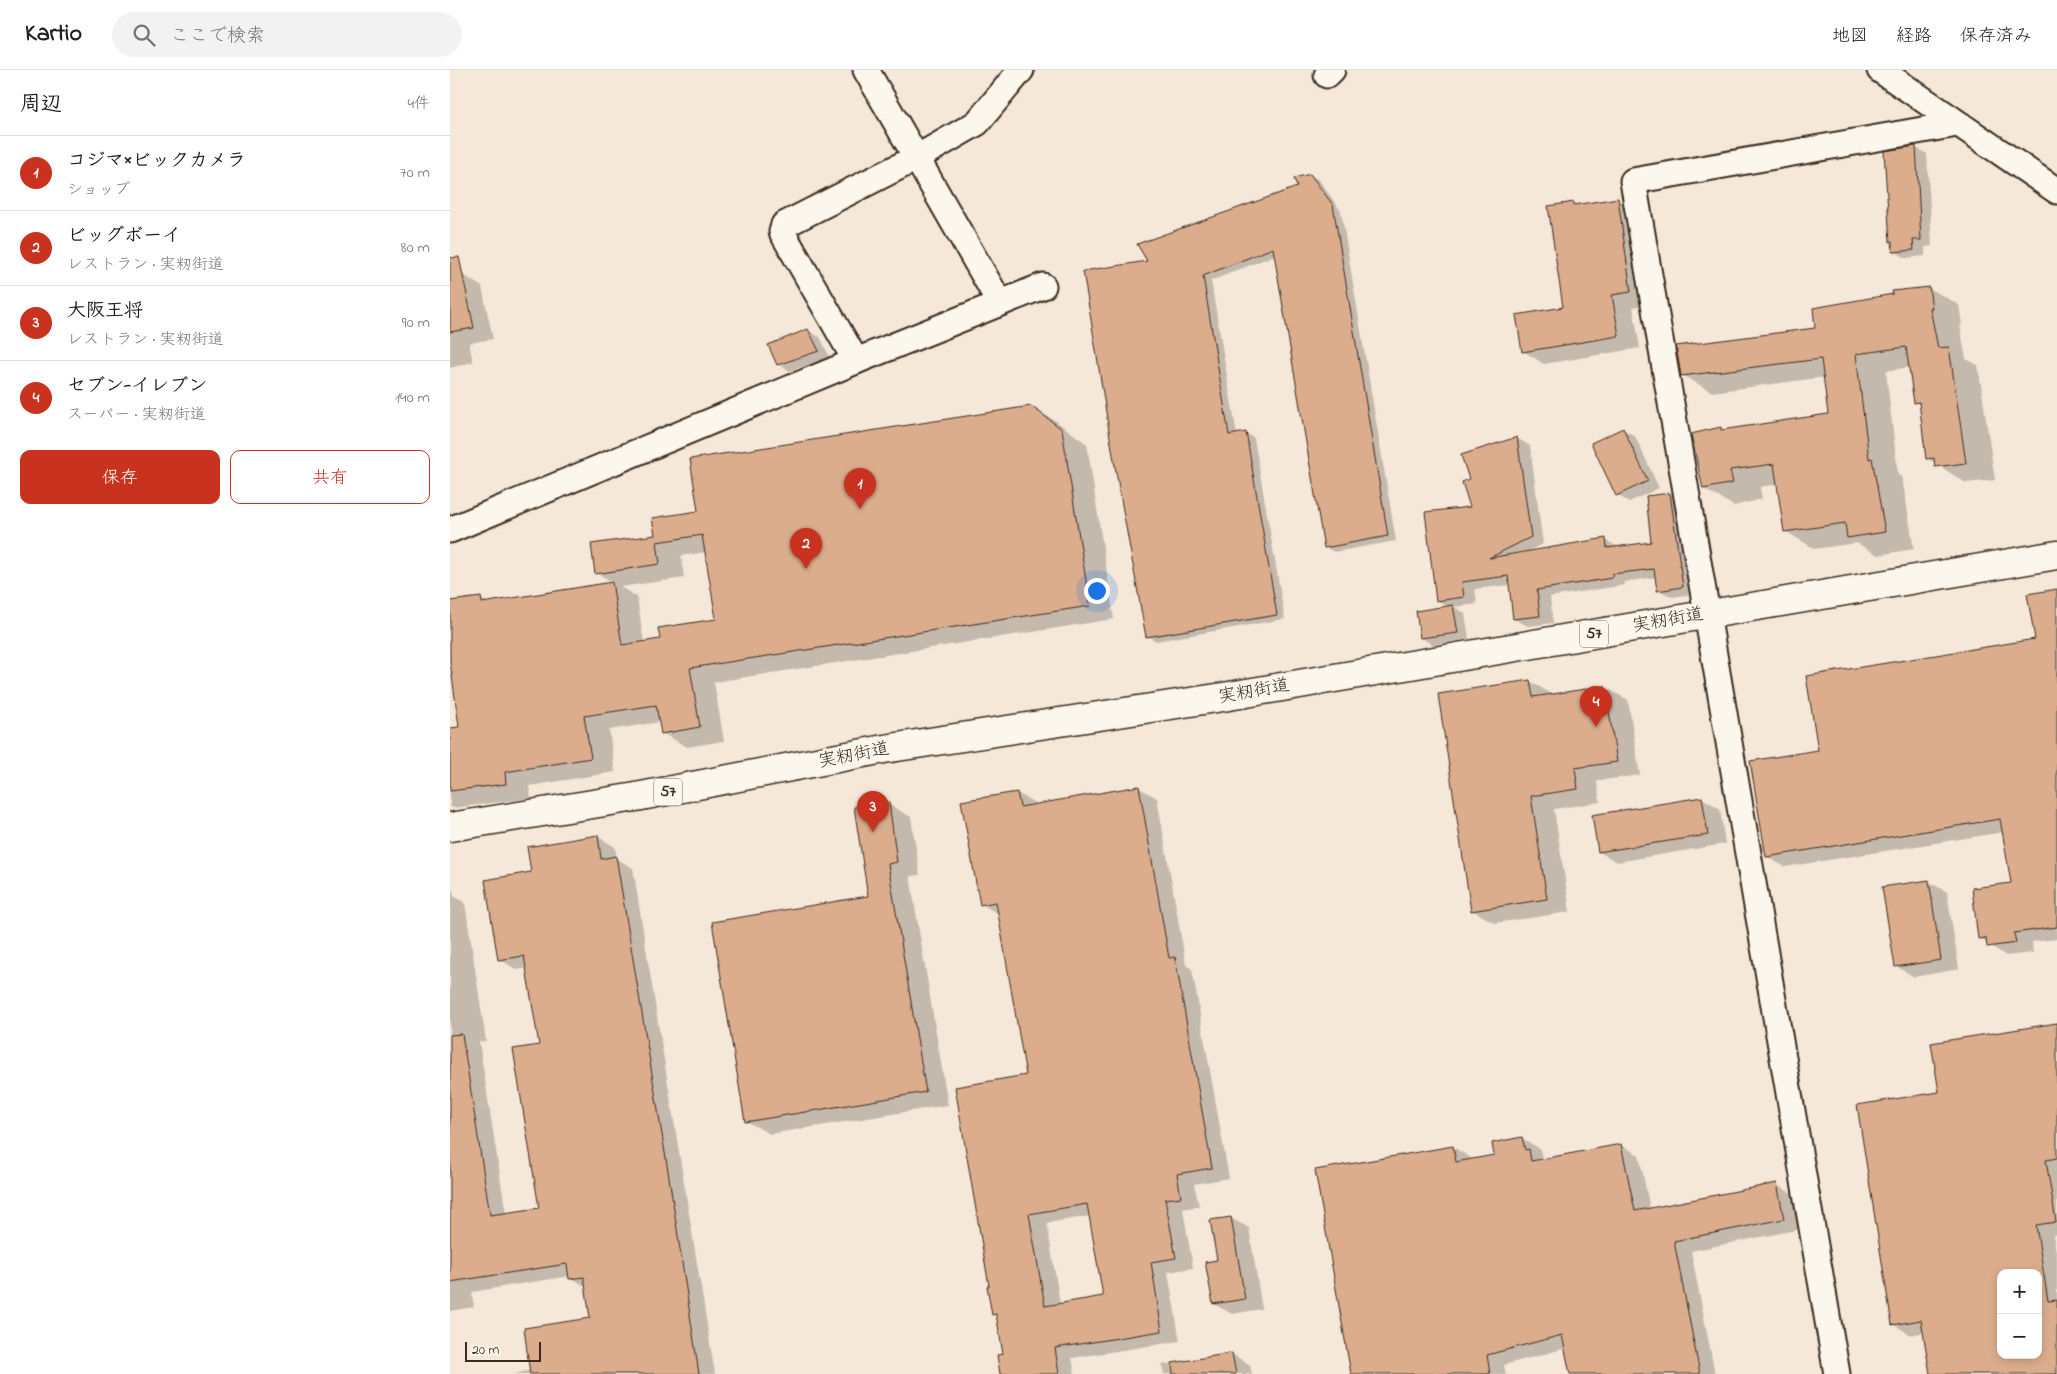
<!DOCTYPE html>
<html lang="ja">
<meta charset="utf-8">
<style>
body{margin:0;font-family:"Indie Flower","Klee One",sans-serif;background:#f2f2f2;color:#202124}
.controls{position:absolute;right:15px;bottom:15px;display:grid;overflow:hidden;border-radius:10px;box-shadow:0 2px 8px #0003}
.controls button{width:45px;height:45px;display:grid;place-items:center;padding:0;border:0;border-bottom:1px solid #e0e0e0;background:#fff;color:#202124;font:25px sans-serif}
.scale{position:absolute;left:15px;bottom:12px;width:76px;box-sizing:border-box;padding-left:5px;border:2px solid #3b2a1e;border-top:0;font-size:14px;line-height:18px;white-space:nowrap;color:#3b2a1e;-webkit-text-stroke:4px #fbf7ec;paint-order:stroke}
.you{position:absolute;left:646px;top:520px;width:18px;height:18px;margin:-12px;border:4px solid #fff;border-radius:50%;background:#1a73e8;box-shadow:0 0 0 8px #1a73e833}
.badge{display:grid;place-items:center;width:32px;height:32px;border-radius:50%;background:#c8321e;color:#fff;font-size:16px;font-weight:700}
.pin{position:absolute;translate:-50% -41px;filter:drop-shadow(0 1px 2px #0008)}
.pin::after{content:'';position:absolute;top:26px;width:18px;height:15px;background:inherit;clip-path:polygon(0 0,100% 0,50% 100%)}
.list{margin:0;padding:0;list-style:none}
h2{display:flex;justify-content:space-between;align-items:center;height:65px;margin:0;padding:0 20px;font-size:21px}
h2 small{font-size:16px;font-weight:400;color:#757577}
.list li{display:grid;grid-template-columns:32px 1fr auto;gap:15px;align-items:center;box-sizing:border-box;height:75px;padding:0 20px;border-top:1px solid #e0e0e0}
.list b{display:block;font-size:19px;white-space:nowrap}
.list p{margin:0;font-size:16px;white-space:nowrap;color:#757577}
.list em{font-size:16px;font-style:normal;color:#757577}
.actions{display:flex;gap:10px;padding:15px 20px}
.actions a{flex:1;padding:11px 0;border:1px solid #c8321e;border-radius:10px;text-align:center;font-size:18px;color:#c8321e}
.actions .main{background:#c8321e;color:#fff}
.icon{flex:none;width:28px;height:28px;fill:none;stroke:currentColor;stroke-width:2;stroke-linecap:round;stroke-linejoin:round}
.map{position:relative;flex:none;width:1607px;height:1304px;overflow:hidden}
header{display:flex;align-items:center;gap:30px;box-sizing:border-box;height:70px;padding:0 25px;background:#fff;border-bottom:1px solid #e0e0e0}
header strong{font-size:24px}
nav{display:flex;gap:28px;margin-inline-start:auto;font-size:18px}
.search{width:350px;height:45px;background:#f2f2f2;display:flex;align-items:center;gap:12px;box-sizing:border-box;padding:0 18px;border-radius:28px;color:#757577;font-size:19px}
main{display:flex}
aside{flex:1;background:#fff}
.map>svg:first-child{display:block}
.shadow{fill:#0003;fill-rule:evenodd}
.building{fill:#dcad8d;stroke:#3b2a1e;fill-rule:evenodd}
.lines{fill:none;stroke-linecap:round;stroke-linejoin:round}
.street-casing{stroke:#3b2a1e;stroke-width:29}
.primary-casing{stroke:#3b2a1e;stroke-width:31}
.street{stroke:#fbf7ec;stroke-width:25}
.primary{stroke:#fbf7ec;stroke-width:28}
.labels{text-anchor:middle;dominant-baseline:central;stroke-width:5;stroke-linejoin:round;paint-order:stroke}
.shield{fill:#fbf7ec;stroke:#75685c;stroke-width:1}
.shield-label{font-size:16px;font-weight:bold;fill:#3b2a1e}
.street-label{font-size:18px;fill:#3b2a1e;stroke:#fbf7ec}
</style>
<header>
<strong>Kartio</strong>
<div class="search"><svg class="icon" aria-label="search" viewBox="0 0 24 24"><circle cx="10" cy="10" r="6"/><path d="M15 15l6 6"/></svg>ここで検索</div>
<nav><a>地図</a><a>経路</a><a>保存済み</a></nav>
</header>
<main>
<aside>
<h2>周辺<small>4件</small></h2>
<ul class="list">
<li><span class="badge">1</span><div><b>コジマ×ビックカメラ</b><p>ショップ</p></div><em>70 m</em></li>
<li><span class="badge">2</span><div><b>ビッグボーイ</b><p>レストラン · 実籾街道</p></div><em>80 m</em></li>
<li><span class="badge">3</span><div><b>大阪王将</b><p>レストラン · 実籾街道</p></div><em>90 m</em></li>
<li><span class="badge">4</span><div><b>セブン-イレブン</b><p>スーパー · 実籾街道</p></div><em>140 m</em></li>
</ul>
<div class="actions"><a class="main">保存</a><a>共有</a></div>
</aside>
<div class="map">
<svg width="1607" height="1304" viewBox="0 0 1607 1304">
<rect width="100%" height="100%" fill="#f5e8d9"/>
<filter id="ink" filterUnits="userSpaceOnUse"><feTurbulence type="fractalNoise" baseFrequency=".02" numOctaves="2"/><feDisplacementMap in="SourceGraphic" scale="10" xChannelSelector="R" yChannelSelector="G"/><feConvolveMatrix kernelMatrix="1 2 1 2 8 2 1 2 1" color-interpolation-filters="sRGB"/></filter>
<g filter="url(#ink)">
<g class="shadow">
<path d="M 1465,77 L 1477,84 L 1482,176 L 1475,177 L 1475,186 L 1456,188 L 1444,181 L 1444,172 L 1441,171 Z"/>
<path d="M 860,105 L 869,110 L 891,141 L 946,471 L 884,482 L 875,477 L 825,185 L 761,211 L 787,365 L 796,363 L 804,368 L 835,549 L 706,571 L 697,566 L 698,192 L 848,118 Z"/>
<path d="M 1168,130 L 1189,142 L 1202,234 L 1183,237 L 1190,278 L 1094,294 L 1073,281 L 1114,238 L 1123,133 L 1128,136 Z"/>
<path d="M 0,196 L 32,217 L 43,269 L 19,273 L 23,292 L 0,298 Z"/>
<path d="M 1479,218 L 1509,235 L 1512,255 L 1510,255 L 1516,289 L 1528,295 L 1545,410 L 1516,413 L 1477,388 L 1470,335 L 1466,332 L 1460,297 L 1436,301 L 1448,405 L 1452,407 L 1464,479 L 1428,485 L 1407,473 L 1365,479 L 1335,461 L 1329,414 L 1310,417 L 1312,429 L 1284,436 L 1254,419 L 1270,359 L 1274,361 L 1380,345 L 1375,307 L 1262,322 L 1232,305 L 1367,259 Z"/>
<path d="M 358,261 L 370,267 L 380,288 L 340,301 L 328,294 Z"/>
<path d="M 581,337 L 606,351 L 637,374 L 664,549 L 264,612 L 274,671 L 237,677 L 212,663 L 210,652 L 159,660 L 165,702 L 79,716 L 81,728 L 3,738 L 0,736 L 0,659 L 10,658 L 0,582 L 0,533 L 30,528 L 38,533 L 164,513 L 147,503 L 250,442 ZM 256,482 L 267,550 L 212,570 L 194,573 L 187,527 L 170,517 L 234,508 L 231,486 Z"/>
<path d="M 1173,359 L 1185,366 L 1209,418 L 1179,432 L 1167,425 Z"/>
<path d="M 1067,368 L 1080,376 L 1093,474 L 1077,482 L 1155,470 L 1168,477 L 1203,473 L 1220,424 L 1233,432 L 1245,524 L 1222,527 L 1209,520 L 1207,507 L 1174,512 L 1175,515 L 1100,527 L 1103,553 L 1078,556 L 1064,549 L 1060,515 L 1025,519 L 1027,534 L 1004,537 L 1015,543 L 1019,569 L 983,575 L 971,568 L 999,537 L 987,530 L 1021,438 L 1021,410 Z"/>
<path d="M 1607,520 L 1607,869 L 1582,872 L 1583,883 L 1556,886 L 1529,868 L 1562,814 L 1554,762 L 1335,797 L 1317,787 L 1370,681 L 1586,570 Z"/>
<path d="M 1080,611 L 1103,625 L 1155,617 L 1178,630 L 1190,705 L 1147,711 L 1150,732 L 1104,739 L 1120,842 L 1045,853 L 1022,840 Z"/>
<path d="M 689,718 L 707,728 L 736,895 L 742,899 L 779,1108 L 744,1114 L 749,1136 L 733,1139 L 743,1198 L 718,1202 L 730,1271 L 622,1288 L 625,1304 L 551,1304 L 554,1285 L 548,1247 L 543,1244 L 540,1217 L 578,1006 L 549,844 L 531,834 L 567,723 L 585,733 L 585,736 ZM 640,1146 L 655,1227 L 610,1234 L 597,1153 Z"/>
<path d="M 1252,728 L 1270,739 L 1275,774 L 1167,792 L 1149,782 Z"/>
<path d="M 438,734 L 461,747 L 470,805 L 460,806 L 498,1035 L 320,1064 L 296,1051 L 419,827 Z"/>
<path d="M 147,766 L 165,777 L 167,789 L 183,798 L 265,1304 L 64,1304 L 81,1300 L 141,1249 L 137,1218 L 120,1206 L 22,1222 L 24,1237 L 0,1241 L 0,819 L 3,821 L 4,826 L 15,833 L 36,971 L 29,972 L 56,1144 L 90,1139 L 90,976 L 78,898 L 67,900 L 49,889 L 83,803 Z"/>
<path d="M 1479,812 L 1497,822 L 1509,899 L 1464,907 L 1446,896 Z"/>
<path d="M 1607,954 L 1607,1164 L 1603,1165 L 1607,1187 L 1607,1304 L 1481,1304 L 1475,1262 L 1461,1265 L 1443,1254 L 1490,1023 ZM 1551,1203 L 1588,1203 L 1588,1285 L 1551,1285 Z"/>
<path d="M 1072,1068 L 1090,1079 L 1092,1088 L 1095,1090 L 1171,1075 L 1189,1085 L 1200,1139 L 1327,1115 L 1345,1125 L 1351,1159 L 1241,1181 L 1265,1304 L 1121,1304 L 1116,1278 L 1054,1295 L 1056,1304 L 902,1304 L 1003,1077 L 1021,1088 L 1021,1090 L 1045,1086 Z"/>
<path d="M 781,1148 L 799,1158 L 812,1239 L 782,1244 L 764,1234 L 768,1191 Z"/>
<path d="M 782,1284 L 800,1295 L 802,1304 L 714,1304 L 712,1295 Z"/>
</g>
<g class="building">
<path d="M 1466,76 L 1471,170 L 1463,170 L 1464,180 L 1443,182 L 1442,171 L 1440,172 L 1434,81 Z"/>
<path d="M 860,104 L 883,135 L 938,466 L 874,478 L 823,178 L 753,206 L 779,365 L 796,362 L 827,545 L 696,567 L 663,385 L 633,201 L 697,191 L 687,174 L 847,117 L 844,108 Z"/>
<path d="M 1168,128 L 1181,222 L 1162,225 L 1169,266 L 1072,282 L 1066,245 L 1113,237 L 1098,136 L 1124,132 L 1124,135 Z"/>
<path d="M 9,187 L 24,258 L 0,262 L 0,188 Z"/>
<path d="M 1479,217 L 1482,238 L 1480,238 L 1488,278 L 1499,277 L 1516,393 L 1485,397 L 1484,388 L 1476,389 L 1469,332 L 1464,333 L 1456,277 L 1406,284 L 1419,389 L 1422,388 L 1435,462 L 1397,468 L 1395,453 L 1334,462 L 1324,394 L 1280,400 L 1283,413 L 1253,419 L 1241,364 L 1271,357 L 1271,360 L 1378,344 L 1371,289 L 1231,306 L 1226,276 L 1365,258 L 1363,238 L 1443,224 L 1442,221 Z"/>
<path d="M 358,259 L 369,281 L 327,295 L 318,275 Z"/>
<path d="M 581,336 L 612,359 L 640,536 L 240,598 L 250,657 L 211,664 L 206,635 L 134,646 L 141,688 L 55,702 L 56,714 L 0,721 L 0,658 L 9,657 L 0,591 L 0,531 L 31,527 L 32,533 L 162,512 L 172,575 L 210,569 L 208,558 L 266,549 L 252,465 L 207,472 L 210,494 L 145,504 L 141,474 L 205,465 L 202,448 L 248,441 L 240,389 Z"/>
<path d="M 1173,358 L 1198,411 L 1166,426 L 1141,373 Z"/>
<path d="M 1067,367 L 1081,467 L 1039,488 L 1156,468 L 1157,478 L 1201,472 L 1196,426 L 1220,423 L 1233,517 L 1207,521 L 1204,499 L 1162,504 L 1162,508 L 1087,520 L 1090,546 L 1063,549 L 1058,506 L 1012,512 L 1014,527 L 986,531 L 975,442 L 1020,437 L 1012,412 L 1019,409 L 1011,385 Z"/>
<path d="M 1607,519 L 1607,857 L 1564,863 L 1566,873 L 1537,877 L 1536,868 L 1528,869 L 1522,818 L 1561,813 L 1550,749 L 1316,787 L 1300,691 L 1368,680 L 1356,606 L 1585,569 L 1577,524 Z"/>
<path d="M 1003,535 L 1008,563 L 970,568 L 966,541 Z"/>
<path d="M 1080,610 L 1083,627 L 1155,616 L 1167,692 L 1125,698 L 1128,719 L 1081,726 L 1097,829 L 1021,841 L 988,624 Z"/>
<path d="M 689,716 L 719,888 L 725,887 L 762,1098 L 727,1104 L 731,1127 L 715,1129 L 726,1188 L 701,1192 L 712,1261 L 605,1278 L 609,1304 L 550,1304 L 547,1285 L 553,1284 L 546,1244 L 542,1245 L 537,1216 L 539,1216 L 505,1017 L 576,1005 L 546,832 L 530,835 L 511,731 L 567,722 L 570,737 ZM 637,1134 L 653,1226 L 595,1236 L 579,1144 Z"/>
<path d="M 1252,727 L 1258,765 L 1148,782 L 1142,745 Z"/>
<path d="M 439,732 L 447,792 L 438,794 L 476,1022 L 295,1052 L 262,852 L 418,826 L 404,737 Z"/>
<path d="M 148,765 L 151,789 L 166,786 L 219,1107 L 249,1304 L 80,1304 L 74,1258 L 140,1248 L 134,1207 L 119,1209 L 117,1194 L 0,1212 L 0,965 L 12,964 L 40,1145 L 89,1138 L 63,979 L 89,975 L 74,886 L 48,890 L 35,810 L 81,802 L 77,777 Z"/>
<path d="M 1479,810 L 1491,890 L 1445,897 L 1432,817 Z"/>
<path d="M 1607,953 L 1607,1088 L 1596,1090 L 1606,1152 L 1586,1155 L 1598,1231 L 1607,1230 L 1607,1304 L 1480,1304 L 1471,1250 L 1442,1255 L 1407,1035 L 1489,1022 L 1481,973 ZM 1551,1203 L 1588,1203 L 1588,1285 L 1551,1285 Z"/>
<path d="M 1072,1067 L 1075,1080 L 1079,1079 L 1081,1091 L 1171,1074 L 1185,1141 L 1327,1113 L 1334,1149 L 1224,1171 L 1250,1304 L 1120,1304 L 1112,1265 L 1037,1285 L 1040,1304 L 901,1304 L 865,1100 L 1003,1076 L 1006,1092 L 1044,1085 L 1042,1073 Z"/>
<path d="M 781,1147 L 795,1229 L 763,1234 L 755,1192 L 767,1190 L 760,1150 Z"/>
<path d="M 782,1283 L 786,1304 L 723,1304 L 722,1293 Z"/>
</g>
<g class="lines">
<defs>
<g id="street">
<path d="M 416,0 L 550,233"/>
<path d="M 1430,0 L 1607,121"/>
<path d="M 877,5 L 882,0"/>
<path d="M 406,291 L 593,216"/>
<path d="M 0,460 L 406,291 L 332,162 L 334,155 L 468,87 L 527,53 L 571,0"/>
<path d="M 1387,1304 L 1183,111 L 1507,54"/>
</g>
<path id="primary" d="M 0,757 L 186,727 L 434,679 L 773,627 L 1607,485"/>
</defs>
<use href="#street" class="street-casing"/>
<use href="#primary" class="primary-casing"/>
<use href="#street" class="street"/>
<use href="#primary" class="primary"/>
</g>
</g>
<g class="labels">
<g class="shield">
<rect x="1130" y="550.5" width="28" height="27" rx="4"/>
<rect x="204" y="708.5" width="28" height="27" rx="4"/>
</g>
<g class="shield-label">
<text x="1144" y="564">57</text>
<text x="218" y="722">57</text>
</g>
<g class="street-label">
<text transform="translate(1218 551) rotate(-10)">実籾街道</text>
<text transform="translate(804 622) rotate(-10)">実籾街道</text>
<text transform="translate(404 686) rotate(-11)">実籾街道</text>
</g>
</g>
</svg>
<div class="controls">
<button>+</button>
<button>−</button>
</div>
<div class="scale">20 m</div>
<div class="you"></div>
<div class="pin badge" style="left:410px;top:439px">1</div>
<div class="pin badge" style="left:356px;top:499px">2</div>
<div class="pin badge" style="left:423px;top:762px">3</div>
<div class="pin badge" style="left:1146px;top:657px">4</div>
</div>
</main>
